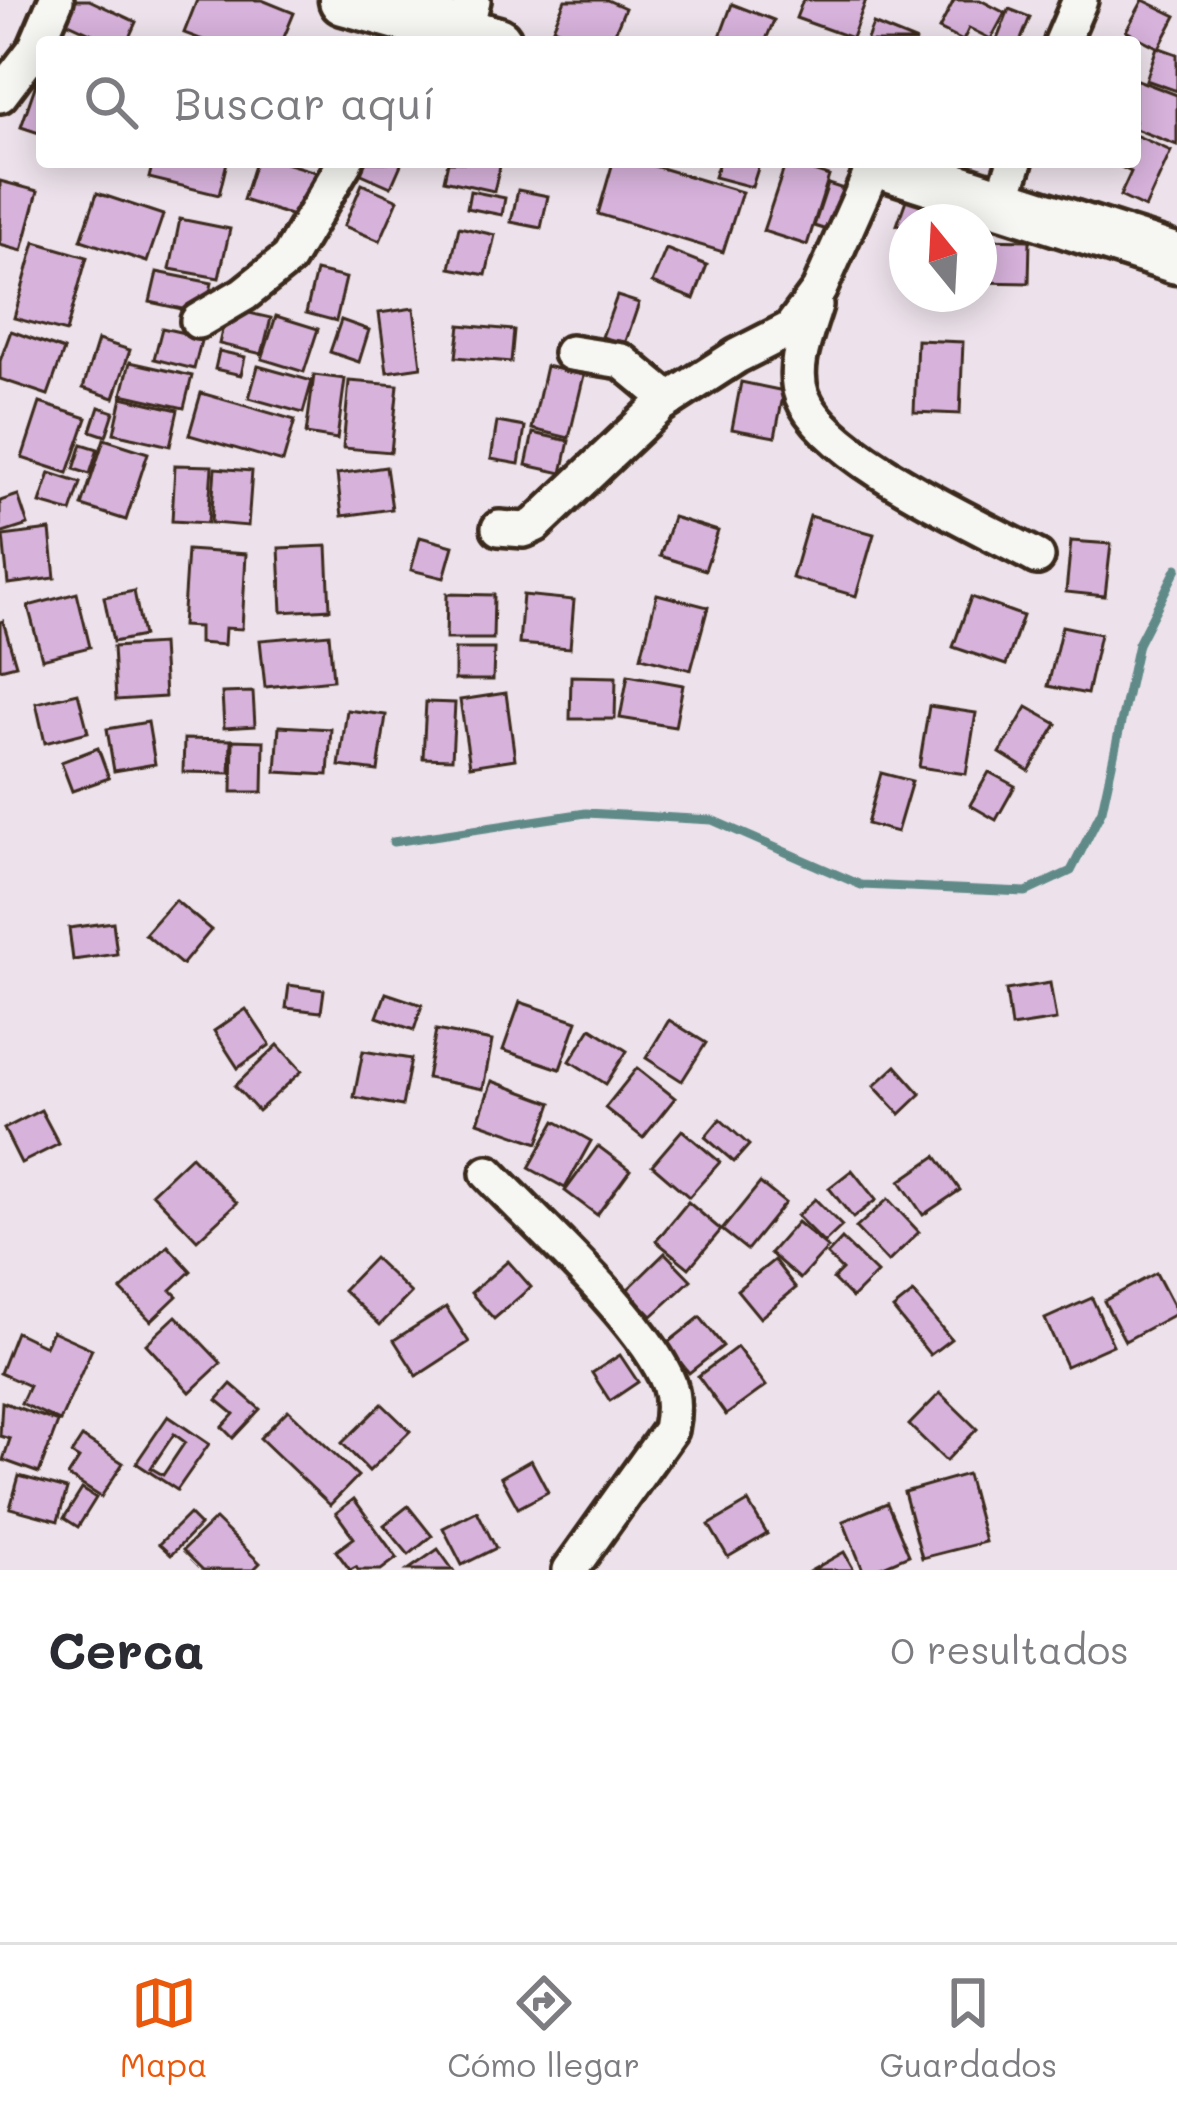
<!DOCTYPE html>
<html lang="es">
<meta charset="utf-8">
<style>
body{margin:0;font-family:Mali,sans-serif;background:#f7f7f7;color:#2b2b33}
.compass{position:absolute;left:889px;top:204px;width:108px;height:108px;border-radius:50%;background:#fff;box-shadow:0 6px 30px #0003;rotate:342deg}
.list{margin:0;padding:0;list-style:none}
h2{display:flex;justify-content:space-between;align-items:center;height:156px;margin:0;padding:0 48px;font-size:51px}
h2 small{font-size:39px;font-weight:400;color:#7c7c81}
.icon{flex:none;width:66px;height:66px;fill:none;stroke:currentColor;stroke-width:2;stroke-linecap:round;stroke-linejoin:round}
.map{position:relative;flex:none;width:1177px;height:1570px;overflow:hidden}
.search{position:absolute;background:#fff;box-shadow:0 6px 30px #0003;left:36px;right:36px;top:36px;height:132px;display:flex;align-items:center;gap:30px;box-sizing:border-box;padding:0 42px;border-radius:12px;color:#7c7c81;font-size:45px}
.sheet{height:372px;background:#fff}
nav{display:flex;justify-content:space-around;align-items:center;box-sizing:border-box;height:168px;border-top:3px solid #e1e1e2;background:#fff;font-size:33px;color:#7c7c81}
nav a{display:grid;justify-items:center;gap:6px}
nav .on{color:#ea580c}
.map>svg:first-child{display:block}
.lines{fill:none;stroke-linecap:round;stroke-linejoin:round}
.stream{stroke:#608a88;stroke-width:9}
.building{fill:#d7b2db;stroke:#3b2a1e;stroke-width:3;fill-rule:evenodd}
.street-casing{stroke:#3b2a1e;stroke-width:42}
.secondary-casing{stroke:#3b2a1e;stroke-width:57}
.street{stroke:#f6f6f2;stroke-width:33}
.secondary{stroke:#f6f6f2;stroke-width:48}
</style>
<div class="map">
<svg width="1177" height="1570" viewBox="0 0 1177 1570">
<rect width="100%" height="100%" fill="#ede2eb"/>
<filter id="ink" filterUnits="userSpaceOnUse"><feTurbulence type="fractalNoise" baseFrequency=".00833" numOctaves="2"/><feDisplacementMap in="SourceGraphic" scale="24" xChannelSelector="R" yChannelSelector="G"/><feConvolveMatrix kernelMatrix="1 2 1 2 8 2 1 2 1" color-interpolation-filters="sRGB"/></filter>
<g filter="url(#ink)">
<g class="lines">
<path class="stream" d="M 393,842 L 586,813 L 712,820 L 861,885 L 1026,892 L 1071,871 L 1102,810 L 1138,644 L 1177,568"/>
</g>
<g class="building">
<path d="M 66,0 L 89,0 L 136,22 L 127,42 L 110,42 L 58,18 Z"/>
<path d="M 197,0 L 262,0 L 294,13 L 282,42 L 208,42 L 184,33 Z"/>
<path d="M 565,0 L 607,0 L 625,8 L 611,42 L 586,42 L 553,28 Z"/>
<path d="M 803,0 L 866,0 L 852,38 L 796,18 Z"/>
<path d="M 954,0 L 980,0 L 1005,13 L 991,39 L 969,28 L 963,41 L 939,29 Z"/>
<path d="M 1143,0 L 1176,16 L 1159,48 L 1126,31 Z"/>
<path d="M 732,4 L 774,20 L 765,42 L 718,42 Z"/>
<path d="M 1009,9 L 1030,17 L 1020,42 L 996,42 Z"/>
<path d="M 873,24 L 917,42 L 866,42 Z"/>
<path d="M 1157,47 L 1177,54 L 1177,91 L 1146,80 Z"/>
<path d="M 40,72 L 42,72 L 42,134 L 21,127 Z"/>
<path d="M 1135,79 L 1177,95 L 1177,145 L 1135,129 Z"/>
<path d="M 1135,135 L 1171,151 L 1145,208 L 1120,196 L 1131,172 L 1121,167 L 1123,162 L 1135,162 Z"/>
<path d="M 153,162 L 227,162 L 219,195 L 149,178 Z"/>
<path d="M 255,162 L 282,162 L 316,172 L 302,219 L 243,200 Z"/>
<path d="M 359,162 L 402,162 L 391,187 L 355,171 Z"/>
<path d="M 448,162 L 501,162 L 494,191 L 444,180 Z"/>
<path d="M 613,162 L 641,162 L 742,192 L 723,252 L 598,214 Z"/>
<path d="M 719,162 L 760,162 L 752,187 L 714,177 Z"/>
<path d="M 786,162 L 829,176 L 807,245 L 763,231 Z"/>
<path d="M 0,181 L 38,191 L 22,251 L 0,245 Z"/>
<path d="M 362,184 L 398,200 L 380,241 L 344,226 Z"/>
<path d="M 828,184 L 853,192 L 840,234 L 814,226 Z"/>
<path d="M 518,190 L 548,196 L 541,228 L 511,222 Z"/>
<path d="M 470,191 L 505,198 L 502,215 L 467,208 Z"/>
<path d="M 97,193 L 163,215 L 147,262 L 81,240 Z"/>
<path d="M 907,197 L 929,204 L 923,222 L 907,222 L 907,228 L 897,225 Z"/>
<path d="M 180,219 L 230,229 L 219,278 L 170,269 Z"/>
<path d="M 459,227 L 495,235 L 486,275 L 450,268 Z"/>
<path d="M 980,239 L 1030,240 L 1029,283 L 979,282 Z"/>
<path d="M 35,242 L 87,257 L 66,332 L 14,318 Z"/>
<path d="M 666,249 L 707,265 L 694,299 L 652,283 Z"/>
<path d="M 316,271 L 346,278 L 336,321 L 306,313 Z"/>
<path d="M 157,272 L 212,283 L 205,314 L 150,302 Z"/>
<path d="M 617,296 L 639,303 L 625,344 L 602,337 Z"/>
<path d="M 227,308 L 271,318 L 262,354 L 219,344 Z"/>
<path d="M 414,308 L 421,367 L 387,372 L 379,313 Z"/>
<path d="M 276,316 L 318,329 L 304,372 L 262,359 Z"/>
<path d="M 341,320 L 369,330 L 359,362 L 330,352 Z"/>
<path d="M 460,325 L 514,330 L 511,362 L 456,357 Z"/>
<path d="M 162,328 L 202,337 L 194,369 L 154,359 Z"/>
<path d="M 11,331 L 64,350 L 48,395 L 0,379 L 0,361 Z"/>
<path d="M 98,340 L 130,350 L 114,398 L 83,388 Z"/>
<path d="M 917,340 L 963,342 L 960,414 L 914,412 Z"/>
<path d="M 219,351 L 245,357 L 241,375 L 215,369 Z"/>
<path d="M 130,362 L 192,376 L 184,408 L 122,394 Z"/>
<path d="M 258,366 L 312,381 L 303,413 L 249,398 Z"/>
<path d="M 546,366 L 584,375 L 569,438 L 532,429 Z"/>
<path d="M 314,375 L 345,379 L 337,439 L 306,434 Z"/>
<path d="M 349,381 L 398,385 L 391,452 L 343,448 Z"/>
<path d="M 741,382 L 784,391 L 775,437 L 732,429 Z"/>
<path d="M 201,393 L 295,420 L 283,462 L 189,435 Z"/>
<path d="M 122,397 L 178,410 L 170,446 L 114,433 Z"/>
<path d="M 40,403 L 87,418 L 68,473 L 22,458 Z"/>
<path d="M 99,407 L 114,412 L 106,436 L 91,431 Z"/>
<path d="M 497,422 L 525,427 L 519,464 L 491,459 Z"/>
<path d="M 533,433 L 569,441 L 562,473 L 526,465 Z"/>
<path d="M 104,439 L 148,453 L 126,520 L 82,506 Z"/>
<path d="M 82,444 L 98,449 L 90,474 L 74,469 Z"/>
<path d="M 175,465 L 212,466 L 208,523 L 172,521 Z"/>
<path d="M 386,467 L 392,509 L 342,516 L 337,474 Z"/>
<path d="M 215,468 L 252,471 L 248,526 L 211,523 Z"/>
<path d="M 50,473 L 81,483 L 71,512 L 40,503 Z"/>
<path d="M 18,495 L 28,525 L 0,534 L 0,501 Z"/>
<path d="M 810,516 L 874,534 L 856,596 L 792,578 Z"/>
<path d="M 673,517 L 718,531 L 705,570 L 660,556 Z"/>
<path d="M 50,530 L 55,578 L 8,584 L 3,536 Z"/>
<path d="M 420,537 L 453,546 L 444,578 L 411,570 Z"/>
<path d="M 1071,541 L 1111,544 L 1105,596 L 1066,592 Z"/>
<path d="M 327,546 L 330,609 L 282,612 L 279,548 Z"/>
<path d="M 187,550 L 246,554 L 242,629 L 225,628 L 224,645 L 199,643 L 199,627 L 182,626 Z"/>
<path d="M 134,591 L 143,636 L 113,642 L 104,597 Z"/>
<path d="M 77,593 L 90,647 L 42,659 L 28,606 Z"/>
<path d="M 447,594 L 494,595 L 493,639 L 446,639 Z"/>
<path d="M 657,594 L 708,607 L 691,670 L 641,657 Z"/>
<path d="M 523,595 L 574,600 L 570,648 L 519,644 Z"/>
<path d="M 971,597 L 1023,616 L 1006,665 L 953,647 Z"/>
<path d="M 3,621 L 16,665 L 0,669 L 0,622 Z"/>
<path d="M 1062,626 L 1100,634 L 1087,694 L 1048,686 Z"/>
<path d="M 329,634 L 333,680 L 265,687 L 260,640 Z"/>
<path d="M 162,644 L 165,697 L 116,700 L 113,647 Z"/>
<path d="M 455,649 L 494,649 L 493,680 L 455,680 Z"/>
<path d="M 628,675 L 683,685 L 675,727 L 620,718 Z"/>
<path d="M 571,676 L 616,677 L 615,719 L 570,719 Z"/>
<path d="M 253,692 L 255,726 L 224,728 L 222,693 Z"/>
<path d="M 78,693 L 88,732 L 45,743 L 36,703 Z"/>
<path d="M 506,693 L 515,759 L 470,766 L 460,700 Z"/>
<path d="M 426,702 L 455,703 L 452,759 L 423,758 Z"/>
<path d="M 929,706 L 976,713 L 966,774 L 919,767 Z"/>
<path d="M 1027,707 L 1057,724 L 1029,771 L 1000,753 Z"/>
<path d="M 347,710 L 386,715 L 378,771 L 339,766 Z"/>
<path d="M 148,722 L 155,764 L 114,771 L 107,729 Z"/>
<path d="M 279,726 L 331,729 L 328,775 L 276,772 Z"/>
<path d="M 184,739 L 231,740 L 230,773 L 183,772 Z"/>
<path d="M 233,740 L 264,741 L 263,792 L 232,792 Z"/>
<path d="M 98,748 L 109,778 L 72,791 L 61,762 Z"/>
<path d="M 989,772 L 1015,786 L 996,820 L 970,805 Z"/>
<path d="M 881,773 L 912,781 L 897,832 L 867,824 Z"/>
<path d="M 175,900 L 211,930 L 182,965 L 145,934 Z"/>
<path d="M 113,922 L 117,954 L 73,960 L 69,928 Z"/>
<path d="M 1050,983 L 1056,1020 L 1011,1027 L 1006,990 Z"/>
<path d="M 289,985 L 324,990 L 321,1012 L 286,1008 Z"/>
<path d="M 386,993 L 422,1005 L 414,1030 L 377,1017 Z"/>
<path d="M 520,1002 L 577,1021 L 560,1069 L 503,1050 Z"/>
<path d="M 246,1009 L 270,1045 L 238,1068 L 214,1031 Z"/>
<path d="M 669,1020 L 706,1043 L 682,1081 L 646,1058 Z"/>
<path d="M 591,1028 L 627,1051 L 606,1084 L 570,1061 Z"/>
<path d="M 436,1030 L 492,1041 L 483,1089 L 427,1078 Z"/>
<path d="M 278,1045 L 302,1071 L 258,1111 L 235,1086 Z"/>
<path d="M 363,1051 L 411,1059 L 402,1106 L 354,1097 Z"/>
<path d="M 896,1066 L 921,1094 L 900,1114 L 874,1086 Z"/>
<path d="M 637,1068 L 675,1098 L 643,1138 L 605,1108 Z"/>
<path d="M 492,1081 L 552,1103 L 538,1143 L 478,1122 Z"/>
<path d="M 41,1110 L 59,1144 L 21,1163 L 4,1129 Z"/>
<path d="M 720,1119 L 749,1145 L 734,1162 L 705,1137 Z"/>
<path d="M 555,1121 L 591,1141 L 565,1188 L 529,1168 Z"/>
<path d="M 682,1130 L 720,1162 L 689,1197 L 652,1165 Z"/>
<path d="M 598,1146 L 630,1170 L 597,1215 L 565,1191 Z"/>
<path d="M 191,1156 L 237,1203 L 197,1240 L 152,1193 Z"/>
<path d="M 936,1156 L 960,1190 L 923,1215 L 900,1181 Z"/>
<path d="M 852,1170 L 876,1200 L 853,1218 L 829,1188 Z"/>
<path d="M 760,1183 L 785,1203 L 747,1250 L 722,1230 Z"/>
<path d="M 815,1199 L 842,1226 L 824,1243 L 797,1216 Z"/>
<path d="M 888,1199 L 919,1232 L 888,1262 L 856,1228 Z"/>
<path d="M 688,1202 L 721,1230 L 689,1268 L 656,1241 Z"/>
<path d="M 797,1222 L 828,1248 L 800,1279 L 770,1253 Z"/>
<path d="M 842,1239 L 877,1273 L 852,1298 L 833,1279 L 842,1270 L 827,1255 Z"/>
<path d="M 168,1246 L 191,1271 L 171,1290 L 177,1296 L 151,1321 L 121,1290 Z"/>
<path d="M 665,1253 L 691,1280 L 652,1316 L 627,1290 Z"/>
<path d="M 374,1258 L 411,1293 L 380,1325 L 343,1290 Z"/>
<path d="M 774,1260 L 796,1288 L 760,1318 L 737,1290 Z"/>
<path d="M 508,1261 L 531,1287 L 494,1319 L 471,1293 Z"/>
<path d="M 1156,1273 L 1177,1313 L 1125,1341 L 1104,1301 Z"/>
<path d="M 913,1293 L 951,1339 L 930,1355 L 893,1309 Z"/>
<path d="M 1092,1298 L 1113,1345 L 1066,1366 L 1045,1319 Z"/>
<path d="M 446,1307 L 469,1342 L 417,1376 L 394,1340 Z"/>
<path d="M 176,1316 L 221,1363 L 190,1392 L 146,1344 Z"/>
<path d="M 700,1317 L 723,1346 L 689,1373 L 666,1344 Z"/>
<path d="M 52,1331 L 92,1349 L 60,1421 L 21,1403 L 29,1386 L 0,1373 L 16,1332 L 45,1346 Z"/>
<path d="M 737,1347 L 766,1386 L 726,1415 L 698,1376 Z"/>
<path d="M 620,1355 L 638,1382 L 610,1401 L 592,1373 Z"/>
<path d="M 231,1384 L 260,1409 L 233,1438 L 222,1427 L 234,1414 L 217,1400 Z"/>
<path d="M 940,1393 L 977,1429 L 946,1461 L 909,1425 Z"/>
<path d="M 2,1402 L 58,1422 L 39,1473 L 3,1460 L 10,1439 L 0,1436 Z"/>
<path d="M 382,1404 L 410,1431 L 369,1471 L 342,1443 Z"/>
<path d="M 288,1410 L 358,1476 L 330,1505 L 260,1438 Z"/>
<path d="M 168,1416 L 209,1444 L 177,1490 L 136,1463 ZM 174,1434 L 185,1442 L 163,1475 L 151,1468 Z"/>
<path d="M 82,1437 L 123,1463 L 101,1497 L 68,1476 L 79,1459 L 71,1454 Z"/>
<path d="M 531,1460 L 548,1492 L 518,1508 L 501,1477 Z"/>
<path d="M 967,1474 L 985,1542 L 922,1558 L 904,1492 Z"/>
<path d="M 19,1476 L 67,1489 L 58,1521 L 10,1508 Z"/>
<path d="M 82,1489 L 96,1498 L 78,1527 L 64,1518 Z"/>
<path d="M 354,1499 L 397,1558 L 381,1570 L 358,1570 L 356,1567 L 350,1570 L 336,1551 L 354,1538 L 336,1513 Z"/>
<path d="M 748,1502 L 767,1534 L 728,1557 L 709,1525 Z"/>
<path d="M 887,1503 L 909,1555 L 874,1570 L 863,1570 L 843,1521 Z"/>
<path d="M 408,1506 L 432,1536 L 409,1555 L 384,1525 Z"/>
<path d="M 477,1511 L 496,1548 L 462,1565 L 443,1528 Z"/>
<path d="M 189,1514 L 200,1525 L 171,1555 L 159,1544 Z"/>
<path d="M 215,1519 L 260,1563 L 253,1570 L 203,1570 L 183,1550 Z"/>
<path d="M 438,1549 L 453,1570 L 408,1570 Z"/>
<path d="M 844,1552 L 854,1570 L 812,1570 Z"/>
</g>
<g class="lines">
<defs>
<g id="street">
<path d="M 465,32 L 473,0"/>
<path d="M 1062,42 L 1080,0"/>
<path d="M 0,95 L 35,49 L 56,0"/>
<path d="M 1001,203 L 1015,162"/>
<path d="M 815,305 C 807,332 791,367 802,396 C 827,459 977,524 1037,557"/>
<path d="M 198,321 L 244,294 L 288,259 L 345,162"/>
<path d="M 571,353 L 622,361 L 669,400"/>
<path d="M 499,528 L 524,530 L 535,525 L 661,405 L 737,356 L 790,329 L 819,290 L 876,162"/>
<path d="M 488,1173 C 537,1225 645,1321 669,1384 C 674,1399 673,1415 670,1430 L 570,1570"/>
</g>
<g id="secondary">
<path d="M 344,0 L 497,42"/>
<path d="M 875,162 L 1177,259"/>
</g>
</defs>
<use href="#street" class="street-casing"/>
<use href="#secondary" class="secondary-casing"/>
<use href="#street" class="street"/>
<use href="#secondary" class="secondary"/>
</g>
</g>
</svg>
<svg class="compass" viewBox="-18 -18 36 36"><path d="M0-13l5 13h-10z" fill="#e53935"/><path d="M0 13l5-13h-10z" fill="#7c7c81"/></svg>
<div class="search"><svg class="icon" aria-label="search" viewBox="0 0 24 24"><circle cx="10" cy="10" r="6"/><path d="M15 15l6 6"/></svg>Buscar aquí</div>
</div>
<section class="sheet">
<h2>Cerca<small>0 resultados</small></h2>
<ul class="list">
</ul>
</section>
<nav>
<a class="on"><svg class="icon" aria-label="map" viewBox="0 0 24 24"><path d="M3 6l6-2 6 2 6-2v14l-6 2-6-2-6 2zM9 4v14M15 6v14"/></svg>Mapa</a>
<a><svg class="icon" aria-label="directions" viewBox="0 0 24 24"><path d="M12 3l9 9-9 9-9-9zM9 14v-3h6M13 9l2 2-2 2"/></svg>Cómo llegar</a>
<a><svg class="icon" aria-label="saved" viewBox="0 0 24 24"><path d="M7 4h10v16l-5-4-5 4z"/></svg>Guardados</a>
</nav>
